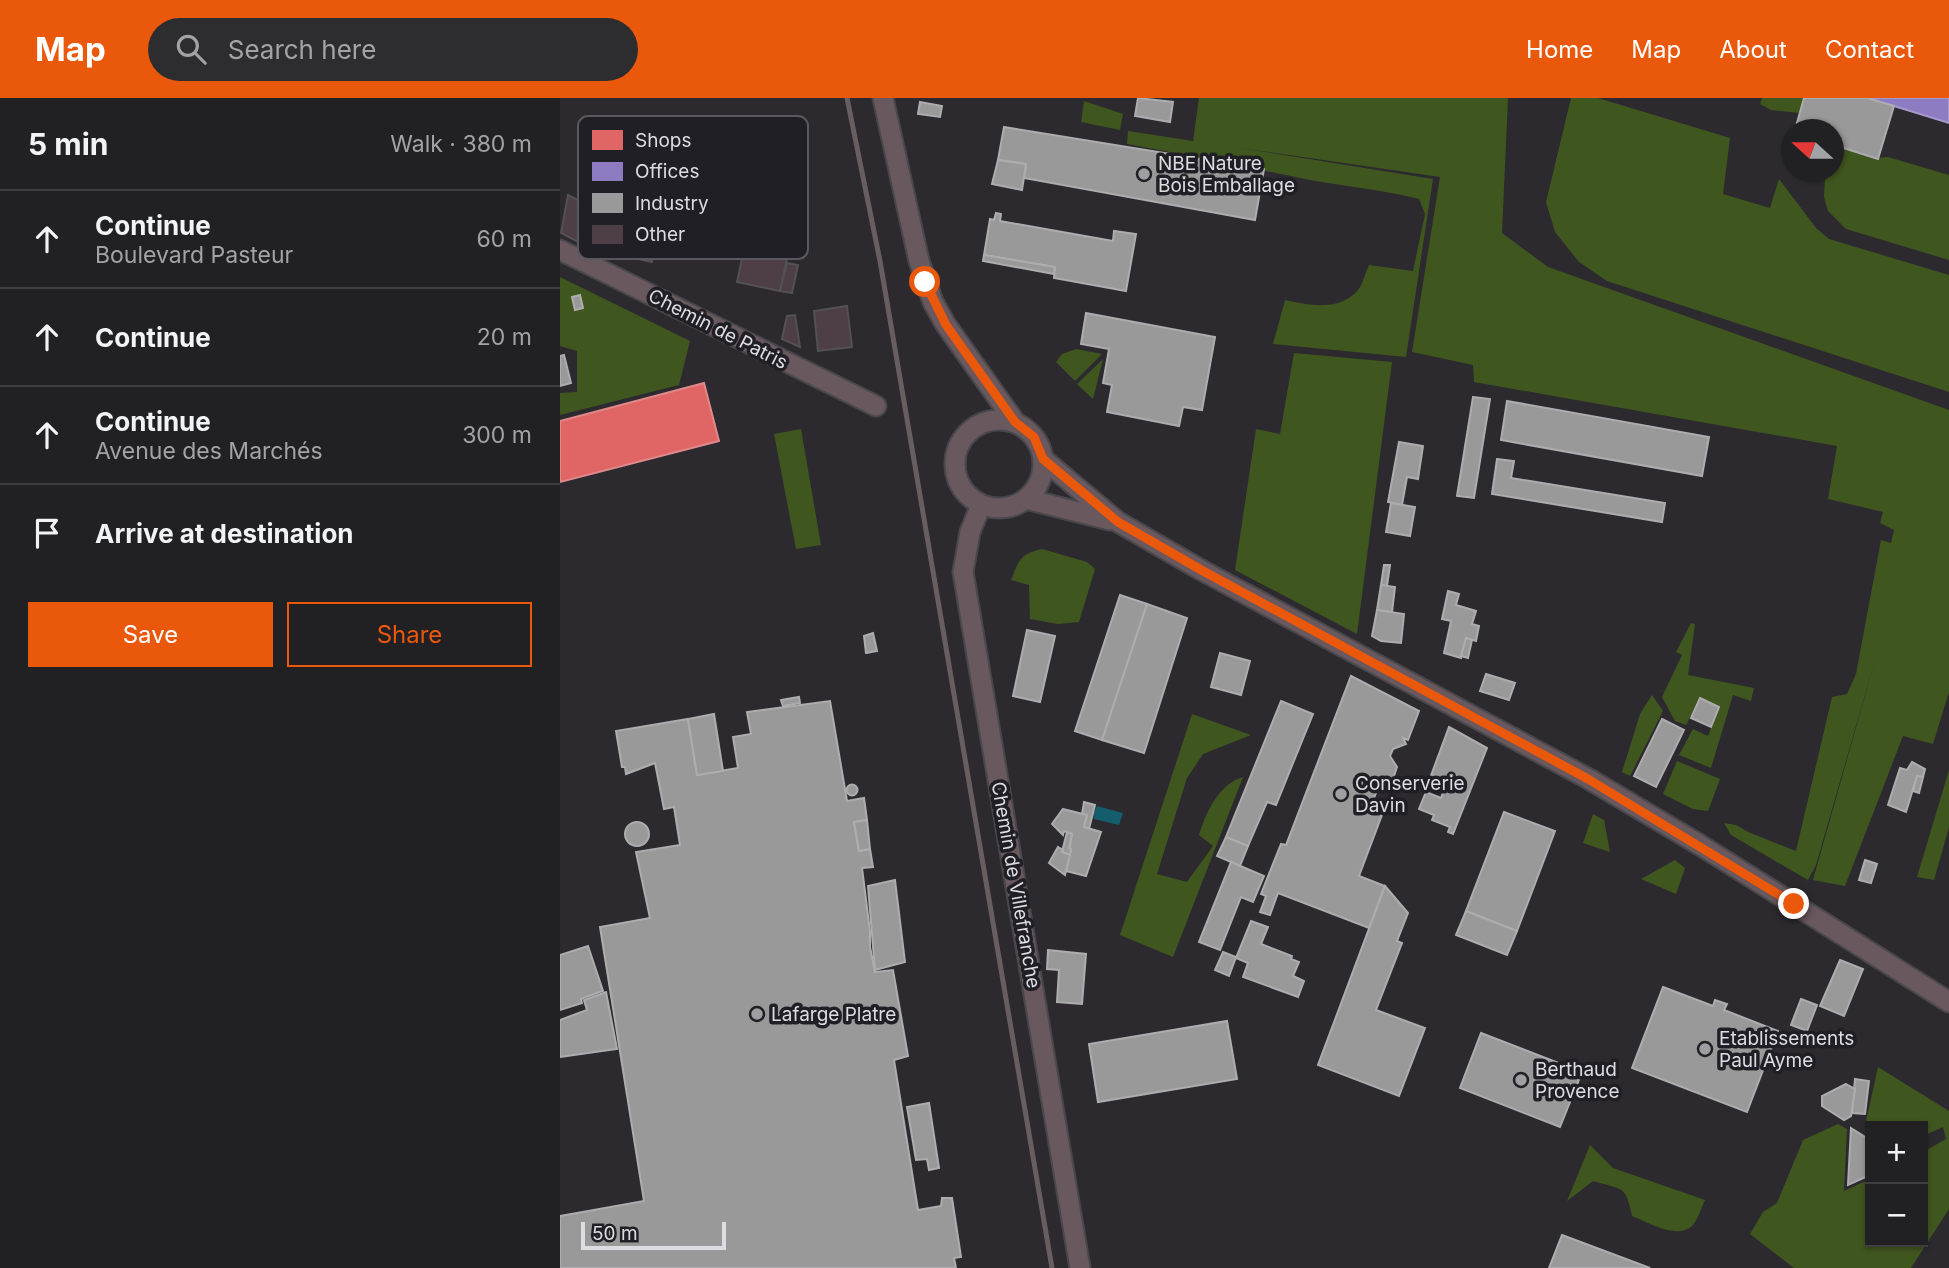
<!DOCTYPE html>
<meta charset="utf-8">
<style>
body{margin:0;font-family:Inter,sans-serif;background:#2d2d30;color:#f1f3f6}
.controls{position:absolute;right:21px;bottom:21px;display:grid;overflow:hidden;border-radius:0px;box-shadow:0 2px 5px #0004}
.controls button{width:63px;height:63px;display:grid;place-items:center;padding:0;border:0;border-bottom:2px solid #3e3e41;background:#212023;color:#f1f3f6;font:35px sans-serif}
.compass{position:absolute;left:1221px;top:21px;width:63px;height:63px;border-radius:50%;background:#212023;box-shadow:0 2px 5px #0004;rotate:291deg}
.scale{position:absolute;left:21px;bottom:18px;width:145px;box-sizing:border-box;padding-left:7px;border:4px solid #dddce1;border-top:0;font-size:19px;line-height:24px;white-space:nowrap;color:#dddce1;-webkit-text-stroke:5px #211f26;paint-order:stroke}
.stop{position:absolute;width:21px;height:21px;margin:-16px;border:5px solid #ea580c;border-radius:50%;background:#fff}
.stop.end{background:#ea580c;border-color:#fff;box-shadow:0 2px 7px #0008}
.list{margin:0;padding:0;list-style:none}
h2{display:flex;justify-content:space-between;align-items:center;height:91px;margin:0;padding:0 28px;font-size:30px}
h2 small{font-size:23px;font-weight:400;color:#a2a3a6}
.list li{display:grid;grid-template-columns:46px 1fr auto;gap:21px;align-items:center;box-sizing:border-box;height:98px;padding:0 28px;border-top:2px solid #3e3e41}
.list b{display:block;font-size:26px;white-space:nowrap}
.list p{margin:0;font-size:23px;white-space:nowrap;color:#a2a3a6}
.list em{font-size:23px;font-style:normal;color:#a2a3a6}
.actions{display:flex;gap:14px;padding:21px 28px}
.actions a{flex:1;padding:16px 0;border:2px solid #ea580c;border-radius:0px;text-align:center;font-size:24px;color:#ea580c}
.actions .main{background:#ea580c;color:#fff}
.icon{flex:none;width:38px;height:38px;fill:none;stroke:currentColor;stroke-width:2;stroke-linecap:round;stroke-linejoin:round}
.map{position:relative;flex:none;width:1389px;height:1170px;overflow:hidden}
header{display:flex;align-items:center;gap:42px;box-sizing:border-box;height:98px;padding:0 35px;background:#ea580c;color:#fff}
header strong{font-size:33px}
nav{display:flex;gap:38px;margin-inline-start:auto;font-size:24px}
.search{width:490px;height:63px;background:#2d2d30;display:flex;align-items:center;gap:18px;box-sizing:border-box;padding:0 24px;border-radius:38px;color:#a2a3a6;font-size:26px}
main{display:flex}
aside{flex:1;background:#212023}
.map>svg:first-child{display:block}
.green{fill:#40561f}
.water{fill:#135d6c}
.shops{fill:#e06666;stroke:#df898b;stroke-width:2}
.offices{fill:#8e7cc3;stroke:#a699cc;stroke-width:2}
.industry{fill:#999;stroke:#adadaf;stroke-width:2}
.building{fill:#4e3e48;stroke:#535154;stroke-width:2}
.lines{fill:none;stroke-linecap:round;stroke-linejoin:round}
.minor-casing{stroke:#48474b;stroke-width:23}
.minor{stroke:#69585e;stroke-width:19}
.rail{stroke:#685e62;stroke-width:5}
.route{stroke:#ea580c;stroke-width:9}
.poi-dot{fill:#9f9ea3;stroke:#211f26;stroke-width:2.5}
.labels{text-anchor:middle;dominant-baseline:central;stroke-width:7;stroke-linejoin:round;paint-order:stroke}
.poi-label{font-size:19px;fill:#dddce1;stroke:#211f26;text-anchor:start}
.street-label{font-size:19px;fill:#dddce1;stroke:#211f26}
.key{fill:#211f26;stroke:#59585e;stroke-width:2}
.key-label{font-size:19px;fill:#dddce1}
</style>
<header>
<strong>Map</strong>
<div class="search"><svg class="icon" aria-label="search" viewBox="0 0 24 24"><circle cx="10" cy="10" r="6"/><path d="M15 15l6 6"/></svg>Search here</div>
<nav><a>Home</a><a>Map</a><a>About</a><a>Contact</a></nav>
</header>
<main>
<aside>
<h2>5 min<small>Walk · 380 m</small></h2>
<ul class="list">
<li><svg class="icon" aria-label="ahead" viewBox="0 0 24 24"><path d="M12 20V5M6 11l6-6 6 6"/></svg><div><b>Continue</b><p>Boulevard Pasteur</p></div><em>60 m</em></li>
<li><svg class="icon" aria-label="ahead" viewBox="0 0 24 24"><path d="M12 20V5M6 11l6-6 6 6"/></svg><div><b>Continue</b></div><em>20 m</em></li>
<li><svg class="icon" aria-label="ahead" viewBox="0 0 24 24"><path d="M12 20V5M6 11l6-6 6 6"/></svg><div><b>Continue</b><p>Avenue des Marchés</p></div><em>300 m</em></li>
<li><svg class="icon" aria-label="arrive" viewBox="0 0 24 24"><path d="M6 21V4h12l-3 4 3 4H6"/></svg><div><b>Arrive at destination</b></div></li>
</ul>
<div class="actions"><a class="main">Save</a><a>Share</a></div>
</aside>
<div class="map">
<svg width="1389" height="1170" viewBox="0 0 1389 1170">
<rect width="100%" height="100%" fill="#2c2a2f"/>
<g class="green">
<path d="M 639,0 L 948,0 L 942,135 L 988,169 L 1389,312 L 1389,594 L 1373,646 L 1343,638 L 1285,788 L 1253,782 L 1317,555 L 1256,767 L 1248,782 L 1171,737 L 1164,725 L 1176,727 L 1188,734 L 1236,753 L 1272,599 L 1287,596 L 1296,576 L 1321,442 L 1331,445 L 1334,432 L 1320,425 L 1323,414 L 1268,401 L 1277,348 L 914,284 L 913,267 L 852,254 L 880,79 L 674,49 L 873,81 L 846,259 L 713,246 L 725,202 C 749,207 779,214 798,192 C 803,186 805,175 809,167 L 853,173 L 865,116 L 859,101 C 817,90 774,88 731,78 C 677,67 622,56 567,46 L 568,33 L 633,43 Z"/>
<path d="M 1011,0 L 1038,0 L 1170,40 L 1163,96 L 1210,110 L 1219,81 L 1256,130 L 1269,141 L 1389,177 L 1389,294 L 1047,183 L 1019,164 L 995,134 L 986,104 Z"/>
<path d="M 1202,0 L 1244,0 L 1240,15 L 1211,12 L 1200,6 Z"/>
<path d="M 524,3 L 563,16 L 560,32 L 521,24 Z"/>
<path d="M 1285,50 L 1318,60 L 1328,59 L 1389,77 L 1389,162 L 1286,131 L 1268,113 L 1264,99 L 1265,79 L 1269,74 L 1274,74 L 1274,69 Z"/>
<path d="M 0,179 L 130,243 L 119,287 L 0,317 L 0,295 L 17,294 L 17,253 L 0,248 Z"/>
<path d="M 516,251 L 542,256 L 515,283 L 496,264 L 502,256 Z"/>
<path d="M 734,255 L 832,264 L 797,536 L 675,472 L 696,331 L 720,336 Z"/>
<path d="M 543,261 L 533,301 L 517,286 Z"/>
<path d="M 241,331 L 261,447 L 236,451 L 214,336 Z"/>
<path d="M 482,451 L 527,464 L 535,471 L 519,524 L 498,526 L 470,521 L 469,487 L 451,482 C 459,462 460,456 482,451 Z"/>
<path d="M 1131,525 L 1135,526 L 1128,577 L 1194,590 L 1191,603 L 1173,597 L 1151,670 L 1119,657 L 1133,631 L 1148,638 L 1159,609 L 1140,600 L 1126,627 L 1115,623 L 1102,599 L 1122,557 L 1116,554 Z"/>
<path d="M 1092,597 L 1103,613 L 1070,678 L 1062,674 L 1080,616 Z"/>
<path d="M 632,616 L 691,637 L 643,656 L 627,680 L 597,776 L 627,784 L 653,748 L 639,737 C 646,714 659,686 683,679 L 613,859 L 560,837 Z"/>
<path d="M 1117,663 L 1160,681 L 1148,713 L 1133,711 L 1103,696 Z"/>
<path d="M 1389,672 L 1389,729 L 1374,782 L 1357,779 Z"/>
<path d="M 1033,716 L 1044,722 L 1050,754 L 1023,745 Z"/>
<path d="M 1115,762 L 1125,770 L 1116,796 L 1081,781 Z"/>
<path d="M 1318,969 L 1389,1013 L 1389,1111 L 1351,1170 L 1234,1170 L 1190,1136 L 1203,1114 L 1217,1105 L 1243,1042 L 1278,1026 L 1287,1031 L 1284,1093 L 1310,1081 L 1310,1144 L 1363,1144 L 1363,1054 L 1386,1041 L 1383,1029 L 1363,1038 L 1363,1028 L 1310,1028 L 1310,1031 L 1305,1028 Z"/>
<path d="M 1030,1047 L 1053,1070 L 1145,1102 C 1141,1110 1138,1122 1132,1128 C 1116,1142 1088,1124 1072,1118 C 1066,1086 1062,1092 1033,1083 L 1007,1103 Z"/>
</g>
<path class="water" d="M 537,708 L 563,715 L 559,727 L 534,721 L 534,715 Z"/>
<path class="shops" d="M 144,285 L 159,343 L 0,384 L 0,323 Z"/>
<path class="offices" d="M 1307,0 L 1389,0 L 1389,25 L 1334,8 Z"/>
<g class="industry">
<path d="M 578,0 L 613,4 L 610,24 L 575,18 Z"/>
<path d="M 1244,0 L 1307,0 L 1334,8 L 1318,61 L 1274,47 L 1274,32 L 1235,32 Z"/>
<path d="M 360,4 L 382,8 L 380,19 L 358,16 Z"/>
<path d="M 444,29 L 704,71 L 695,122 L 464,80 L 466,66 L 438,62 Z"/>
<path d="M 438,62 L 466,66 L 462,92 L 432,86 Z"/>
<path d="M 436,115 L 441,116 L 440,123 L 553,143 L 554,133 L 576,136 L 566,193 L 494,180 L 495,169 L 424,157 L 430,121 L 434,122 Z"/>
<path d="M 424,157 L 495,169 L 494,176 L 423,163 Z"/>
<path d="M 20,197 L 23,210 L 15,212 L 12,199 Z"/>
<path d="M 526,215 L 655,239 L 642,312 L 623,309 L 619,328 L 547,314 L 552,287 L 543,285 L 549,251 L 521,246 Z"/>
<path d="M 4,257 L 11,285 L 0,288 L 0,258 Z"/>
<path d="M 913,299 L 930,301 L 914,400 L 897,398 Z"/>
<path d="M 947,303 L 1149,339 L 1142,378 L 941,342 Z"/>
<path d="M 839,344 L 863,348 L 858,381 L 847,379 L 842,407 L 828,404 Z"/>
<path d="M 937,361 L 954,363 L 951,380 L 1105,405 L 1102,424 L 932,396 Z"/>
<path d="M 831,405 L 855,409 L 850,438 L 826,434 Z"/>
<path d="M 824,467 L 830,467 L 827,488 L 821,487 Z"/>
<path d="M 821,487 L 835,489 L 832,514 L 817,512 Z"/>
<path d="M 888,493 L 899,496 L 896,507 L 916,513 L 912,526 L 919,528 L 916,543 L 906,540 L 901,560 L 884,555 L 891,523 L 882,521 Z"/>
<path d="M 560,497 L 587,506 L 542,642 L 515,633 Z"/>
<path d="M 587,506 L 627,520 L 584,655 L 542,642 Z"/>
<path d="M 817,512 L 844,516 L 841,545 L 821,543 L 812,538 Z"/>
<path d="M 467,532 L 495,538 L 480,604 L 453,598 Z"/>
<path d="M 313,535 L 317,553 L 306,555 L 304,538 Z"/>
<path d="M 906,540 L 912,542 L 908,560 L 901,558 Z"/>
<path d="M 660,555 L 690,563 L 681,597 L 651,589 Z"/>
<path d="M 926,576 L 955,585 L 949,602 L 920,593 Z"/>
<path d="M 791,578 L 859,613 L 848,642 L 843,640 L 846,646 L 833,651 L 830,658 L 837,669 L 833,681 L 820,685 L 812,705 L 825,709 L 799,778 L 825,788 L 809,830 L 718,795 L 710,817 L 700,814 L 706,798 L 701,796 L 721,746 L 726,747 Z"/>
<path d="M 239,599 L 240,605 L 223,608 L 221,602 Z"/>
<path d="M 1140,600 L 1159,609 L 1151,629 L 1131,620 Z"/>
<path d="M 270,603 L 287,703 L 304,700 L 307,722 L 294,724 L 299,753 L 310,751 L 313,769 L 302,770 L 310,833 L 310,849 L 315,874 L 333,872 L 348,958 L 334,962 L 358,1112 L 381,1108 L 382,1100 L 392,1100 L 401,1159 L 394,1160 L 396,1170 L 0,1170 L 0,1118 L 84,1103 L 40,829 L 90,820 L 76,754 L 120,747 L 114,709 L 104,711 L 95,665 L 66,676 L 65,669 L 62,669 L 56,633 L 128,621 L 137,677 L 178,670 L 173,639 L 191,636 L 187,614 Z"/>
<path d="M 721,603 L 753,616 L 716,707 L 707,704 L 688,748 L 666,739 Z"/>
<path d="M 154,616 L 163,673 L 137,677 L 128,621 Z"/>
<path d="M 1102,621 L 1124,632 L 1096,689 L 1074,678 Z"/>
<path d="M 889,629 L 927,650 L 893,736 L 888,734 L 890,729 L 872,722 L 874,717 L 859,711 L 866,694 L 881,700 L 885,689 L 869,683 Z"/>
<path d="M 1352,664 L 1365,671 L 1363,679 L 1357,678 L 1346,714 L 1328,707 L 1340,670 L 1347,672 Z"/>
<path d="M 1357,678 L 1363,679 L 1359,695 L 1353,693 Z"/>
<circle cx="292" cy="692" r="5.5"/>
<path d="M 524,704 L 535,707 L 529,731 L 524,729 L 527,717 L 522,716 Z"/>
<path d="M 503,711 L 527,717 L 524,729 L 541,734 L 526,778 L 506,773 L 512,736 L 504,733 L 503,737 L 492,726 Z"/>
<path d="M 944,714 L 995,733 L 957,833 L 906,813 Z"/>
<path d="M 307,722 L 310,751 L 299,753 L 294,724 Z"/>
<circle cx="77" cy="736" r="12"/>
<path d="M 507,734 L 512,736 L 509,750 L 511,751 L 510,757 L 502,754 Z"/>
<path d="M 666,739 L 688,748 L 680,768 L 657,758 Z"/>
<path d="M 498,749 L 503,752 L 502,754 L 510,757 L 505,777 L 489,765 Z"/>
<path d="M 1305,762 L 1317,766 L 1311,785 L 1299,782 Z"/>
<path d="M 671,764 L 704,778 L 693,804 L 681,799 L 660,852 L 639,844 Z"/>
<path d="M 335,782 L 345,864 L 315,872 L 308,788 Z"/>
<path d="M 825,788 L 848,815 L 837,843 L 842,845 L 816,912 L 865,930 L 839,998 L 758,967 Z"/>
<path d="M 906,813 L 957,833 L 947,857 L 896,837 Z"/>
<path d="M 691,823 L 708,829 L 701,846 L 732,858 L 731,861 L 739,864 L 733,878 L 744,883 L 738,899 L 683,879 L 688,865 L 676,860 Z"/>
<path d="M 28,848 L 43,893 L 21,901 L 22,905 L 0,912 L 0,857 Z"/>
<path d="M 488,852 L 526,856 L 522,906 L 497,904 L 499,872 L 487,871 Z"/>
<path d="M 663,854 L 676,859 L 669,878 L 655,872 Z"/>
<path d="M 1280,862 L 1303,871 L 1284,918 L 1260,908 Z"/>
<path d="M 1103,889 L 1153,908 L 1155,902 L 1167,906 L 1164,912 L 1218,933 L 1187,1014 L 1072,970 Z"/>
<path d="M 46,894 L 57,951 L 0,959 L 0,922 L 27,912 L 24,902 Z"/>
<path d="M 1241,901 L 1257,907 L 1247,933 L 1231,927 Z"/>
<path d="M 667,923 L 677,981 L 538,1004 L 529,946 Z"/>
<path d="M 921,935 L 1022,974 L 1000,1029 L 900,990 Z"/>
<path d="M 1295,981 L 1309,983 L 1305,1016 L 1292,1015 Z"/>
<path d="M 1286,986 L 1295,991 L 1291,1018 L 1284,1022 L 1262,1008 L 1262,998 Z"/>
<path d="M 369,1005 L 379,1070 L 369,1072 L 367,1061 L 356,1062 L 347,1009 Z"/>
<path d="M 1291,1030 L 1310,1042 L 1310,1077 L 1288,1087 Z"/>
<path d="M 1002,1137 L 1090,1170 L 989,1170 Z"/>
</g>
<g class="building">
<path d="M 27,40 L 34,42 L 31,54 L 55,58 L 39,130 L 24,126 L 20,145 L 1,135 L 8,97 L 18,102 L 25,68 L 21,68 Z"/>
<path d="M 82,119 L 101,123 L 92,164 L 74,160 Z"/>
<path d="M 195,148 L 228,156 L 220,193 L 177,184 L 183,156 L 194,158 Z"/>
<path d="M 227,165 L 238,167 L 232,195 L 220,193 Z"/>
<path d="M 287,208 L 292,249 L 258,253 L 254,213 Z"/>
<path d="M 235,217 L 240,249 L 222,241 L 227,218 Z"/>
</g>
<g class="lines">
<defs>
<g id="minor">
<path d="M 323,0 L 359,163 L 373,204 L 386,227 L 455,324"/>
<path d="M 0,152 L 316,308"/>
<circle cx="439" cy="366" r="44"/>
<path d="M 483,361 L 558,424 L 643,473 L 1029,681 L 1140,747 L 1389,904"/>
<path d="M 466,401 L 550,422"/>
<path d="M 421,407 L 410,434 L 403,474 L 520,1170"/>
</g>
</defs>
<use href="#minor" class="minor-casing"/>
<use href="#minor" class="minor"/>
<path class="rail" d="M 287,0 L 320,163 L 492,1170"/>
</g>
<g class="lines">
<path class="route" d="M 365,184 L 386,227 L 455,324 L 474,339 L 483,361 L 558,424 L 643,473 L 1028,681 L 1234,806"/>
</g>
<g class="poi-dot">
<circle cx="584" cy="76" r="7"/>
<circle cx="781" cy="696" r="7"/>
<circle cx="197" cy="916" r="7"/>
<circle cx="1145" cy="951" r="7"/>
<circle cx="961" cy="982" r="7"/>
</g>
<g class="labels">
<g class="poi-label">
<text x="598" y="65">NBE Nature<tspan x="598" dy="22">Bois Emballage</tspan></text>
<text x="795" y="685">Conserverie<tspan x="795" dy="22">Davin</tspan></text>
<text x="211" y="916">Lafarge Platre</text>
<text x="1159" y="940">Etablissements<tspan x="1159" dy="22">Paul Ayme</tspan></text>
<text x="975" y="971">Berthaud<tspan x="975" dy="22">Provence</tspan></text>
</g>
<g class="street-label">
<text transform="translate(158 231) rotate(27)">Chemin de Patris</text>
<text transform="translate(456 787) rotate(80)">Chemin de Villefranche</text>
</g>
</g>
<rect x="18" y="18" width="230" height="143" rx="10" class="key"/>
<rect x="32" y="32" width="31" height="20" fill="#e06666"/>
<rect x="32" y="64" width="31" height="19" fill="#8e7cc3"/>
<rect x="32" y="95" width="31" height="20" fill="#999"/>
<rect x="32" y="127" width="31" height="19" fill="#4e3e48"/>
<g class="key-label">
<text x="75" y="49">Shops</text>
<text x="75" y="80">Offices</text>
<text x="75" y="112">Industry</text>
<text x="75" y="143">Other</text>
</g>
</svg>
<div class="controls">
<button>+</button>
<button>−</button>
</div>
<svg class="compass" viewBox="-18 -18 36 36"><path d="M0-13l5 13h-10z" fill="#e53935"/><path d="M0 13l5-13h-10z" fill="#a2a3a6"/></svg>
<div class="scale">50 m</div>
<div class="stop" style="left:365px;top:184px"></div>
<div class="stop end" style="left:1234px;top:806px"></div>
</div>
</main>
